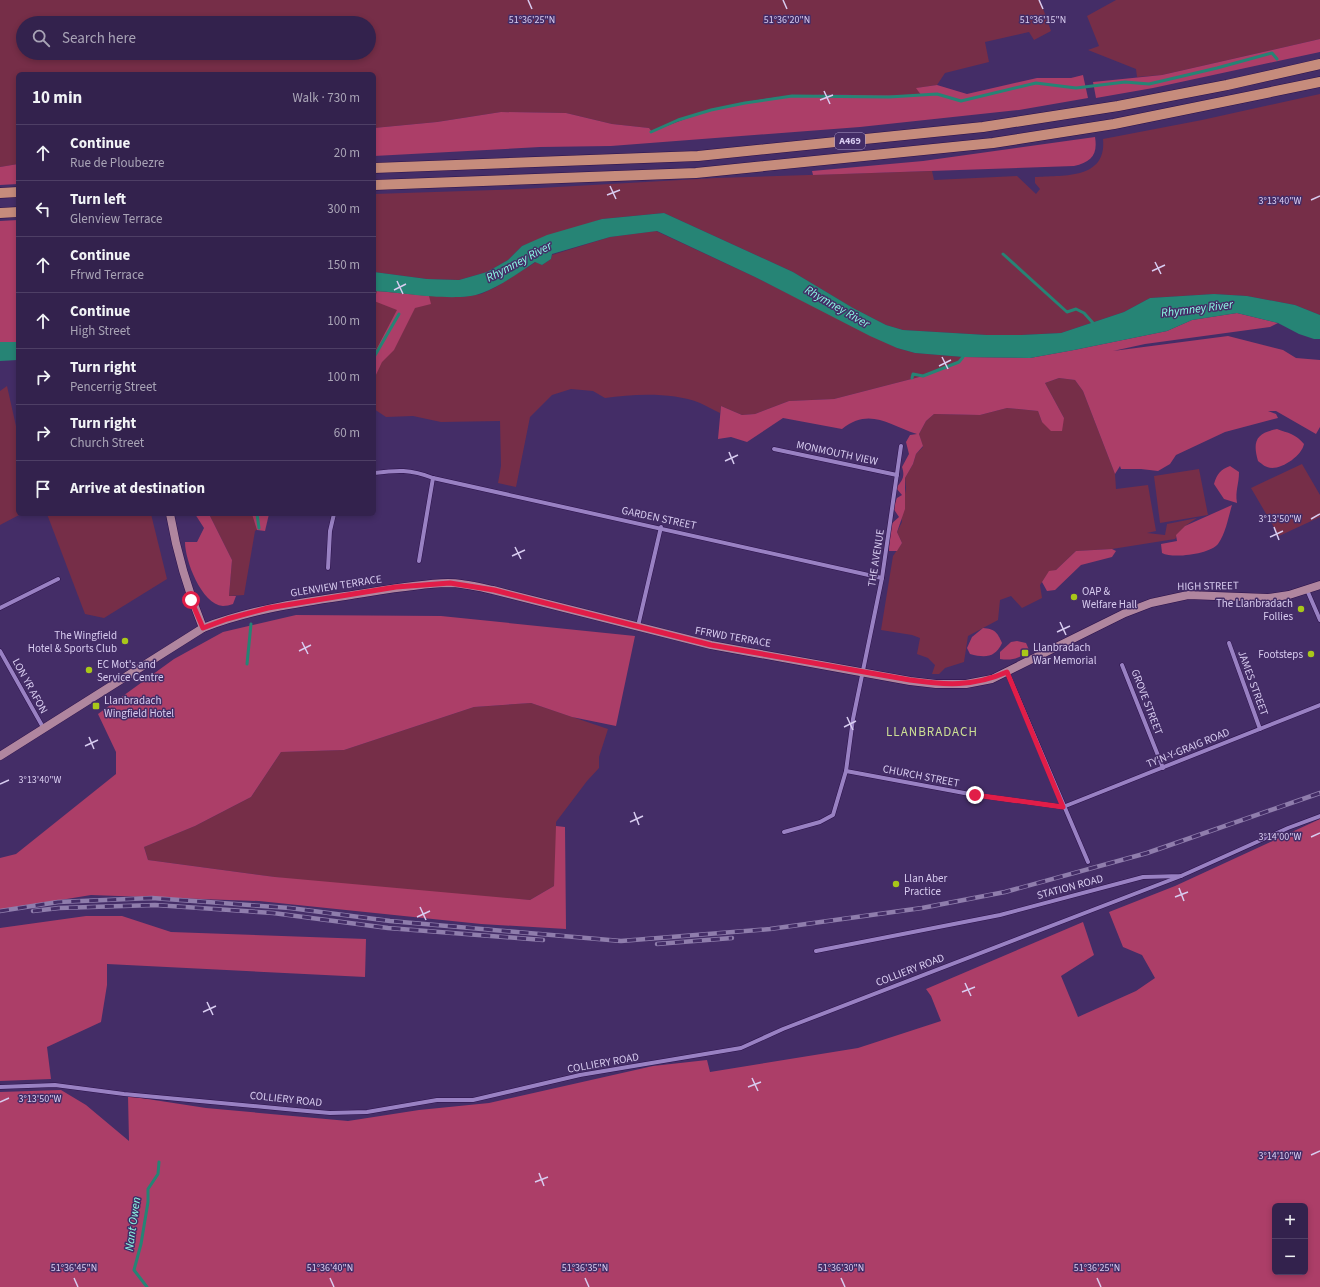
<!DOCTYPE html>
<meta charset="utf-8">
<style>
body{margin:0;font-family:"Source Sans 3",sans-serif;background:#3b2a54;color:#f1f3f6}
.controls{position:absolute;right:12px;bottom:12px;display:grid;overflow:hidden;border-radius:6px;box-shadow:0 2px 6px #0003}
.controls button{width:36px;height:36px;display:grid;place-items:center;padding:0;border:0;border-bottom:1px solid #4e3f65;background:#33224d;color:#f1f3f6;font:20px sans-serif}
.stop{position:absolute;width:12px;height:12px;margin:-9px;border:3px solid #e11d48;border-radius:50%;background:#fff}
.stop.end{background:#e11d48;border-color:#fff;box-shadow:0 1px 4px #0008}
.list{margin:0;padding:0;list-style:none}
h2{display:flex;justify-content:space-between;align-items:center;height:52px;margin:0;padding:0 16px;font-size:17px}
h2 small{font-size:13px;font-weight:400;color:#a9a4b6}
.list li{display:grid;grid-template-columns:26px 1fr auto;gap:12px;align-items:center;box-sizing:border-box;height:56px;padding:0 16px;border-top:1px solid #4e3f65}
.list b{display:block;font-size:15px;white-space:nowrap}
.list p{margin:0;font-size:13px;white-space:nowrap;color:#a9a4b6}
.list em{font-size:13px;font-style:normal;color:#a9a4b6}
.icon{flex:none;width:22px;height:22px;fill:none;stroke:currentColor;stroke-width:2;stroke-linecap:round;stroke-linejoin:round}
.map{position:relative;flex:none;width:1320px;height:1287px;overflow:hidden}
.search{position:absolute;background:#33224d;box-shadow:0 2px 6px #0003;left:16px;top:16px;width:360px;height:44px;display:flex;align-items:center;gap:10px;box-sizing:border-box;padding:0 14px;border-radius:22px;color:#a9a4b6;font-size:15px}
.panel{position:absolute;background:#33224d;box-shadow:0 2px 6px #0003;left:16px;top:72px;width:360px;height:444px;border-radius:6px}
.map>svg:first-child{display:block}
.green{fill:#762e48;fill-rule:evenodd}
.forest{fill:#ac3e68;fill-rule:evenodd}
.water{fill:#268475}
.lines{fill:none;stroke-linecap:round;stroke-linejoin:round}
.stream{stroke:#268475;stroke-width:3}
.street-casing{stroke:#2b114a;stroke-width:5}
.secondary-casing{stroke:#2b114a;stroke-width:9}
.primary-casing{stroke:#2b114a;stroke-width:11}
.street{stroke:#9981c3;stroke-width:4}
.secondary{stroke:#b0869f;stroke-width:8}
.primary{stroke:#c68c7c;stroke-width:10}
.rail-casing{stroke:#8f7dac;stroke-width:4.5}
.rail{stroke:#442d67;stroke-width:3;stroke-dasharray:9;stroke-linecap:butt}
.route{stroke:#e11d48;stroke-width:5}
.ticks{fill:none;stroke:#d8ccf0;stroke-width:1.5}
.poi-dot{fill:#a9c719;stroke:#442d67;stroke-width:1.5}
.labels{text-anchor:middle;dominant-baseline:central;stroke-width:3;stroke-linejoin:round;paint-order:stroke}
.shield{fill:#442d67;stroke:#ac9cc7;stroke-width:1}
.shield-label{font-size:10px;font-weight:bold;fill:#d8ccf0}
.street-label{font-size:11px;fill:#d8ccf0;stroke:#442d67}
.poi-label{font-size:11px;fill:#d8ccf0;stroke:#442d67;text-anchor:start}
.water-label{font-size:12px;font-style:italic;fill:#8bfae5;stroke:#442d67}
.quarter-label{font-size:13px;letter-spacing:1px;fill:#ccdf94;stroke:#442d67}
.ticks-label{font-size:10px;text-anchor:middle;fill:#d8ccf0;stroke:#442d67;stroke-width:3;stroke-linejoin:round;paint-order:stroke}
</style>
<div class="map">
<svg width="1320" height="1287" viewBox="0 0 1320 1287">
<rect width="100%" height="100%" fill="#442d67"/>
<g class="green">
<path d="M 0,0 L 1040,0 L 1051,31 L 1034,40 L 1029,32 L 985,42 L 989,62 L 945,73 L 937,85 L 917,88 L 921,95 C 879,97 836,93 793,96 C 745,98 695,113 651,132 L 649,128 L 612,124 L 566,113 L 501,112 L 437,122 L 374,128 L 374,74 L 18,74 L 18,164 L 0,167 ZM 23,23 L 369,23 L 369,53 L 23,53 Z"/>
<path d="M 1116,0 L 1320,0 L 1320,39 L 1162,75 L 1137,77 L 1136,69 L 1088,50 L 1099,46 L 1087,16 Z"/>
<path d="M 1320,94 L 1320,315 L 1295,305 L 1247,296 L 1214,294 L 1150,298 L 1124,312 L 1061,333 L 1021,335 L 987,335 L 903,330 L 886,325 L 853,308 L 793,272 L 664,213 L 602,219 L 522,246 L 508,260 L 487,272 L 459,280 L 427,279 L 374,272 L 374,194 L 522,189 L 716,178 L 932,171 L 934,180 L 1017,176 L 1036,194 L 1040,189 L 1035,183 L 1035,177 C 1062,175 1107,180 1103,139 L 1202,120 Z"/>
<path d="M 656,231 L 755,277 L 897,348 L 915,353 L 963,357 L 959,362 L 923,376 L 834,399 L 789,401 L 755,414 L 742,415 L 721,406 L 720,413 C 713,410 707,406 700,403 C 672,392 634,394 605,398 L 593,391 L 571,389 L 552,395 L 530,417 L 516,487 L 498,483 L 501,466 L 500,421 L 441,422 L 413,416 L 386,417 L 374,409 L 374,291 L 462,297 L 481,294 L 496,287 L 536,262 L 542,265 L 551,259 L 552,255 L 610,237 Z"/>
<path d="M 1059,378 L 1075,380 L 1083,391 L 1115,474 L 1116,489 L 1148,485 L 1156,531 L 1147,533 L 1165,535 L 1167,524 L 1197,518 L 1185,526 L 1175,539 L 1112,549 L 1076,551 L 1056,570 L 1049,572 L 1040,585 L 1042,598 L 1022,608 L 1011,596 L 1000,600 L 998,620 L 968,636 L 964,662 L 945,668 L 939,674 L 932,674 L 935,665 L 928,658 L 917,654 L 920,638 L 912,635 L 881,630 L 893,556 L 902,543 L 897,532 L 902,522 L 901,517 L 906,488 L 905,478 L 913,464 L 916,454 L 923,447 L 919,434 L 926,421 L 934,414 L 980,415 L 1007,408 L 1038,411 L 1042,422 L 1064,418 L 1045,383 Z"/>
<path d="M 7,386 L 18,435 L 18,514 L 21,514 L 0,525 L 0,391 Z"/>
<path d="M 1302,464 L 1320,495 L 1320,517 L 1279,536 L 1251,488 Z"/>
<path d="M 1199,469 L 1208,515 L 1160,523 L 1154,476 Z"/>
<path d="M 47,514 L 151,514 L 167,579 L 104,618 L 85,614 Z"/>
<path d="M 209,514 L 257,514 L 259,528 L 255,531 L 244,595 L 229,596 L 232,560 Z"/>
<path d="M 531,703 L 608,729 L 599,757 L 599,768 L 587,781 L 556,822 L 557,852 L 554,886 L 530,900 L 407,895 L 148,860 L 144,847 L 195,826 L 251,797 L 281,752 L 344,750 L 474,707 Z"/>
</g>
<g class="forest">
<path d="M 1320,39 L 1320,52 L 1153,88 L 1096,98 L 1093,82 L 1162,75 Z"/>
<path d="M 1083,75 L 1088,98 L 1019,110 L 860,127 L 611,146 L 540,147 L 374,156 L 374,128 L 437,122 L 501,112 L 566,113 L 612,124 L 649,128 L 652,132 C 696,113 744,99 793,96 C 835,93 878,97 921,95 L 916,88 L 937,85 L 967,94 L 1037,78 L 1071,78 Z"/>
<path d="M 1095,137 C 1098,155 1091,162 1074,166 L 813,175 L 812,171 L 923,161 Z"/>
<path d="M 18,164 L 18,184 L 0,185 L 0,167 Z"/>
<path d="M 18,220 L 18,342 L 0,342 L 0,221 Z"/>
<path d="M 377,291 L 429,296 L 431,304 L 415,308 L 394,350 L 382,362 L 374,379 L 374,354 L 397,310 L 374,301 Z"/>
<path d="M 1237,313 L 1278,323 L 1270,327 L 1145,344 L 1113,351 L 1228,336 L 1283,350 L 1296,358 L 1320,360 L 1320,427 L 1316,434 L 1276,411 L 1268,411 L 1276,414 L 1278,418 L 1225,432 L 1176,455 L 1170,464 L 1158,471 L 1141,469 L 1121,469 L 1120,466 L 1115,474 L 1083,391 L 1075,380 L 1059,378 L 1045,383 L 1064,418 L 1062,431 L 1051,431 L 1042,422 L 1038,411 L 1007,408 L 980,415 L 934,414 L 926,421 L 919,434 L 923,446 L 916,454 L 913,464 L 905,478 L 905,509 L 897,532 L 902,543 L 897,551 L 889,551 L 890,525 L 899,517 L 893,508 L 897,498 L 902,495 L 896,488 C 903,480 905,476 902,467 L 909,454 L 906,442 L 910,435 L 917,434 C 888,425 870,407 842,429 L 783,418 L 747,442 L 731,437 L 718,439 L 721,406 L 742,415 L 755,414 L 789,401 L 834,399 L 923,376 L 959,362 L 963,357 L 1030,358 L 1074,350 L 1167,331 L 1192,320 Z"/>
<path d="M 1277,429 C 1288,433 1296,434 1304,444 C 1302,455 1284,468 1272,468 C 1266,468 1262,464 1258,461 C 1252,440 1257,433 1277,429 Z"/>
<path d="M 1230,466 L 1239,472 C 1239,485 1235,490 1237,503 L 1224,499 L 1214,484 C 1217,474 1220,470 1230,466 Z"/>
<path d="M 1232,505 C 1228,518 1226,533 1218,544 C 1210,554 1173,559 1162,553 L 1161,544 L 1177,541 L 1176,535 L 1185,526 Z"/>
<path d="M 195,514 L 209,514 L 232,560 L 229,596 L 236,596 L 233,604 C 230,605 226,606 223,606 C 201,604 185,560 185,542 L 197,542 L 204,528 Z"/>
<path d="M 252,514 L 269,514 L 265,531 L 257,530 Z"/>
<path d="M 1112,549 L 1116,551 L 1112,557 L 1081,565 L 1055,590 L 1047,591 L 1042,582 L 1049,571 L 1056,570 L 1076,551 Z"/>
<path d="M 296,615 L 441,616 L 635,636 L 616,726 L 572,717 L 531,703 L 474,707 L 344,750 L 281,752 L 251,797 L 195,826 L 144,847 L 148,860 L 275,877 L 530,900 L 554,886 L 556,826 L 565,827 L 566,929 L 481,924 L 259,901 L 91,895 L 0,910 L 0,858 L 16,854 L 116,774 L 116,752 L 98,714 L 174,659 L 223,632 Z"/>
<path d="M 983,628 C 995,629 997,632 1002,643 C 995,658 985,658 970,654 L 967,648 L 972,637 Z"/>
<path d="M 1017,641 L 1026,643 L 1029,650 C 1020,658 1013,661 1000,659 L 1000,652 L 1011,642 Z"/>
<path d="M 1320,819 L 1320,1287 L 0,1287 L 0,1092 L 61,1090 L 86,1105 L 129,1141 L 128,1096 L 206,1108 L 348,1121 L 419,1110 L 489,1103 L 653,1066 L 707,1060 L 710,1072 L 858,1048 L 941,1021 L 931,996 L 926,989 L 1083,922 L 1094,955 L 1061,976 L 1078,1017 L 1136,991 L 1155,978 L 1142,955 L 1123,947 L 1109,912 L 1175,886 ZM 1275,1206 L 1305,1206 L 1305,1272 L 1275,1272 Z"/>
<path d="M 86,916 L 122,916 L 171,932 L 366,939 L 365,977 L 107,964 L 107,985 L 101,1022 L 47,1047 L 51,1079 L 0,1081 L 0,928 Z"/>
</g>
<g class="water">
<path d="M 664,213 L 793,272 L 853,308 L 886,325 L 903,330 L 987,335 L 1021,335 L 1061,333 L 1124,312 L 1150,298 L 1214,294 L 1247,296 L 1295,305 L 1320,315 L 1320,339 L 1314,339 L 1299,334 L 1278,323 L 1237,313 L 1192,320 L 1167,331 L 1074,350 L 1030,358 L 963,357 L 915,353 L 897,348 L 870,336 L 755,277 L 657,231 L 610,237 L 552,254 L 551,259 L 542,265 L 535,262 C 518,273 501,286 482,293 C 457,303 402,292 374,291 L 374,272 L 427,279 L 459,280 L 487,272 L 508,260 L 522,246 L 547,235 L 602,219 Z"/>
<path d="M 0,342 L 18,342 L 18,360 L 0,361 Z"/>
</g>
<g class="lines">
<g class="stream">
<path d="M 651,132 L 678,120 L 711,110 L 745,103 L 792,96 L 889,97 L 937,94 L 961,101 L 1036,83 L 1076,88 L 1125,82 L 1149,84 L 1217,68 L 1272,53 L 1277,59"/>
<path d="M 1003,254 L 1067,312 L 1076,309 L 1084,313 L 1093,323"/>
<path d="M 374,357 L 399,314"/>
<path d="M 912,378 L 913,374 L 923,376 L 959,362 L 963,357"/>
<path d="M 257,514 L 259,528"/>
<path d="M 247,664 L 251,624"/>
<path d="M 147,1287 L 134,1270 L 141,1244 L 148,1202 L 148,1189 L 158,1174 L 159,1162"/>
</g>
<defs>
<g id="street">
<path d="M 774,449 L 897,475"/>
<path d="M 374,473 C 397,470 410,469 433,478 L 882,578"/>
<path d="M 419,561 L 433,478"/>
<path d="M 328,568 L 330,531 L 334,514"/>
<path d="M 1307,590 L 1320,620"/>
<path d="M 0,608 L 58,579"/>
<path d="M 638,626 L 661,527"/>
<path d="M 1229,643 L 1260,729"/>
<path d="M 0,651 L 44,729"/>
<path d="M 1122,665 L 1163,768"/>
<path d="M 1007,672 L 1088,862"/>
<path d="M 846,771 L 975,795 L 1063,807 L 1320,705"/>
<path d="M 784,832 L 820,822 L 833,815 L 846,771 L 853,719 L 882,578 L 901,446"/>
<path d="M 816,951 L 1000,915 L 1143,877 L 1181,876 L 1288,828 L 1320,816"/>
<path d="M 0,1087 L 55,1085 L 124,1094 L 296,1110 L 330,1113 L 367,1112 L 437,1100 L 473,1100 L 580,1075 L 741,1048 L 783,1029 L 1181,876"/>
</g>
<g id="secondary">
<path d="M 170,514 C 177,554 188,591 203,628"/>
<path d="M 0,756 L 203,628 C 249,610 297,603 345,596 C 379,591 413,584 448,583 C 463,583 479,587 493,590 L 711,645 L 910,681 L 936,684 L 966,684 L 992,679 L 1125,613 L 1151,603 L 1188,595 L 1268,598 L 1289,595 L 1320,585"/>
</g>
<g id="primary">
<path d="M 374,168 L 698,156 L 983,127 L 1118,106 L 1227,85 L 1320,64"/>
<path d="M 374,185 L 696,173 L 993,143 L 1114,124 L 1320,82"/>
<path d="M 0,193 L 18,192"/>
<path d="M 0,213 L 18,212"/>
</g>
</defs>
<use href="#street" class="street-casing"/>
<use href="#secondary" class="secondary-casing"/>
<use href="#primary" class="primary-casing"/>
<use href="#street" class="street"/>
<use href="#secondary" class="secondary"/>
<use href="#primary" class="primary"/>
<defs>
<g id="rail">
<path d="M 0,911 L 58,902 L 152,898 L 290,908 L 390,921 L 621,941 L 770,929 L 922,908 L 1005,892 L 1147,853 L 1320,793"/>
<path d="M 33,911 L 59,908 L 155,905 L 273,913 L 388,928 L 543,940"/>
<path d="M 657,944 L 732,938"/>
</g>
</defs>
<use href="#rail" class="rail-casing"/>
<use href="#rail" class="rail"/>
</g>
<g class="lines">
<path class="route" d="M 191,600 L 203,628 L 227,619 L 268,608 L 396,587 L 450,583 L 494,590 L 711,645 L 910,680 C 945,685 973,687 1007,672 L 1063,807 L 975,795"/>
</g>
<path class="ticks" d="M 528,0 L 532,9M 783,0 L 787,9M 1039,0 L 1043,9M 824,91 L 830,104M 820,100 L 833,95M 610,186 L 616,199M 607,195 L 620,190M 1311,200 L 1320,196M 1155,262 L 1161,274M 1152,271 L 1165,265M 397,281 L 403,294M 394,290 L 406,284M 942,357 L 948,369M 939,366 L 951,360M 729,452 L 734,464M 725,461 L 738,455M 1311,519 L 1320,514M 1274,527 L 1279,540M 1270,537 L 1283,531M 515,547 L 521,559M 512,556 L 525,550M 1060,622 L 1066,635M 1057,632 L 1070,626M 302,642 L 308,654M 299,651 L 311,645M 847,717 L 853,730M 844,727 L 856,721M 89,737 L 94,749M 85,746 L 98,740M 0,784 L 9,780M 634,812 L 639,825M 630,822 L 643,816M 1311,837 L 1320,833M 1179,888 L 1184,901M 1175,897 L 1188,892M 420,907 L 426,920M 417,917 L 430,911M 965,983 L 971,996M 962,992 L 975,987M 207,1002 L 213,1015M 203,1012 L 216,1006M 752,1078 L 758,1091M 748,1087 L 761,1082M 0,1102 L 9,1098M 1311,1155 L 1320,1151M 539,1173 L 544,1186M 535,1182 L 548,1177M 74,1278 L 78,1287M 330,1278 L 334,1287M 585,1278 L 589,1287M 841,1278 L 845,1287M 1097,1278 L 1101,1287"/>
<g class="poi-dot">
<circle cx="1074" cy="597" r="4"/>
<circle cx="1301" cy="609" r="4"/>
<circle cx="125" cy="641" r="4"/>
<rect x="1021" y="649" width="8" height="8" rx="2"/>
<circle cx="1311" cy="654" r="4"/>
<circle cx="89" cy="670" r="4"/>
<rect x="92" y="702" width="8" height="8" rx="2"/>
<circle cx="896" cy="884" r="4"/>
</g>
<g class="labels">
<rect class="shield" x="835" y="133" width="30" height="16" rx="3"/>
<g class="shield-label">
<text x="850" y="141">A469</text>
</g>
<g class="street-label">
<text transform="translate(837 453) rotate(12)">MONMOUTH VIEW</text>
<text transform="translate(659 518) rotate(12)">GARDEN STREET</text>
<text transform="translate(876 558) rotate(-81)">THE AVENUE</text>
<text transform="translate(336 586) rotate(-9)">GLENVIEW TERRACE</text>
<text transform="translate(1208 586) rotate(-1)">HIGH STREET</text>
<text transform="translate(733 637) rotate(10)">FFRWD TERRACE</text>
<text transform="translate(1253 683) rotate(70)">JAMES STREET</text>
<text transform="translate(30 686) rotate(61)">LON YR AFON</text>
<text transform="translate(1147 702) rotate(69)">GROVE STREET</text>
<text transform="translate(1188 748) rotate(-22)">TY'N-Y-GRAIG ROAD</text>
<text transform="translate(921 776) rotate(11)">CHURCH STREET</text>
<text transform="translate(1070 887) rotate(-15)">STATION ROAD</text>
<text transform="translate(910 970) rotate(-21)">COLLIERY ROAD</text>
<text transform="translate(603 1063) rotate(-10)">COLLIERY ROAD</text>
<text transform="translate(286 1099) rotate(6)">COLLIERY ROAD</text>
</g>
<g class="poi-label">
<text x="1082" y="591">OAP &amp;<tspan x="1082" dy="13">Welfare Hall</tspan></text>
<text x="1293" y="603" text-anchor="end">The Llanbradach<tspan x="1293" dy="13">Follies</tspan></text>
<text x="117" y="635" text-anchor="end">The Wingfield<tspan x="117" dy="13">Hotel &amp; Sports Club</tspan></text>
<text x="1033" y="647">Llanbradach<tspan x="1033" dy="13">War Memorial</tspan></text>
<text x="1303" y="654" text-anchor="end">Footsteps</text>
<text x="97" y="664">EC Mot's and<tspan x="97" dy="13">Service Centre</tspan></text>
<text x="104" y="700">Llanbradach<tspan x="104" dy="13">Wingfield Hotel</tspan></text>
<text x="904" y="878">Llan Aber<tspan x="904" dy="13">Practice</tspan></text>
</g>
<g class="water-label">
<text transform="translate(519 262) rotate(-28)">Rhymney River</text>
<text transform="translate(837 307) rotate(30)">Rhymney River</text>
<text transform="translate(1197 309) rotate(-7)">Rhymney River</text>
<text transform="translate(133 1224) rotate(-82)">Nant Owen</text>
</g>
<g class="quarter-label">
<text x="932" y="732">LLANBRADACH</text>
</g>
</g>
<g class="ticks-label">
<text x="532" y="23">51°36'25"N</text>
<text x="787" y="23">51°36'20"N</text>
<text x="1043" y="23">51°36'15"N</text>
<text x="1280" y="204">3°13'40"W</text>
<text x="1280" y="522">3°13'50"W</text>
<text x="40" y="783">3°13'40"W</text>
<text x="1280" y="840">3°14'00"W</text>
<text x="40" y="1102">3°13'50"W</text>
<text x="1280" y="1159">3°14'10"W</text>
<text x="74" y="1271">51°36'45"N</text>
<text x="330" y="1271">51°36'40"N</text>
<text x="585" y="1271">51°36'35"N</text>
<text x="841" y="1271">51°36'30"N</text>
<text x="1097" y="1271">51°36'25"N</text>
</g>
</svg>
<div class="controls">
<button>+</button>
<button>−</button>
</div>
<div class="stop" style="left:191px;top:600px"></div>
<div class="stop end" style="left:975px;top:795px"></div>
<div class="search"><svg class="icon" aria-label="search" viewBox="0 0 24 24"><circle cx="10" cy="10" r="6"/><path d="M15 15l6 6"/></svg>Search here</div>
<section class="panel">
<h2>10 min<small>Walk · 730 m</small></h2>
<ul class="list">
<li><svg class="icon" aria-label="ahead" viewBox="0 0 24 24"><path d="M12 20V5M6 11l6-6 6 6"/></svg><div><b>Continue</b><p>Rue de Ploubezre</p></div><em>20 m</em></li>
<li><svg class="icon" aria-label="left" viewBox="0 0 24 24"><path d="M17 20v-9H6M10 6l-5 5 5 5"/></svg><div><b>Turn left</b><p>Glenview Terrace</p></div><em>300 m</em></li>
<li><svg class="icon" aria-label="ahead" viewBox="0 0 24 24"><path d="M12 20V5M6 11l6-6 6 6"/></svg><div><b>Continue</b><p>Ffrwd Terrace</p></div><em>150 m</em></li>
<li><svg class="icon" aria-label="ahead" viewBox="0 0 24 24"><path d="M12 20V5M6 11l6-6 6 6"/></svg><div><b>Continue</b><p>High Street</p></div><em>100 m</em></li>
<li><svg class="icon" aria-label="right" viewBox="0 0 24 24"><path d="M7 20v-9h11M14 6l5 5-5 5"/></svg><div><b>Turn right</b><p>Pencerrig Street</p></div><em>100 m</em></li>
<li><svg class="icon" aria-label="right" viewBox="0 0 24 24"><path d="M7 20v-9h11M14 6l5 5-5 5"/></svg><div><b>Turn right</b><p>Church Street</p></div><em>60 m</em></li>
<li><svg class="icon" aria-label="arrive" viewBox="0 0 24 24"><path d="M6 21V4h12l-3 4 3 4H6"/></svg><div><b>Arrive at destination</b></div></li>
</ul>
</section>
</div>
